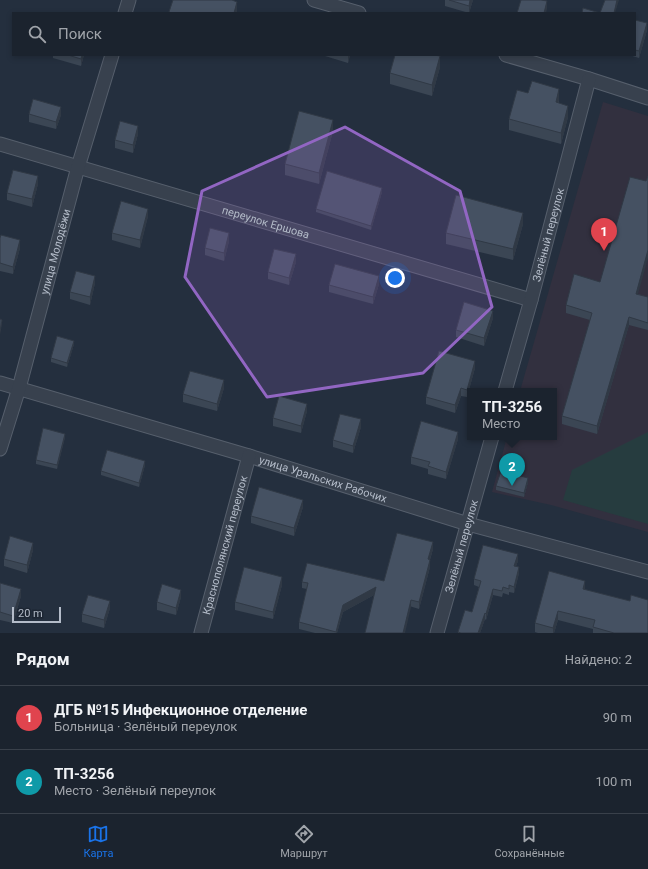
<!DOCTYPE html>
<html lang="ru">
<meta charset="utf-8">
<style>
body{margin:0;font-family:Roboto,sans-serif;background:#242b36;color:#f1f3f6}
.scale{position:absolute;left:12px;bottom:10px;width:49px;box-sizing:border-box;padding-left:4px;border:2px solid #b4bcc9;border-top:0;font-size:11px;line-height:14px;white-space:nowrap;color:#b4bcc9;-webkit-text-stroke:3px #1d2633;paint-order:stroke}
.you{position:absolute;left:395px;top:278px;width:14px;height:14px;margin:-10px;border:3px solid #fff;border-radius:50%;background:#1a73e8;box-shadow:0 0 0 6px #1a73e833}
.badge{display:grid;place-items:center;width:26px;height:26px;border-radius:50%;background:#1a73e8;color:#fff;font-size:13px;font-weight:700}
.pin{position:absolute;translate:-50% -33px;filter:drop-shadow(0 1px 2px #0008)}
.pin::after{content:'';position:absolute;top:21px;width:14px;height:12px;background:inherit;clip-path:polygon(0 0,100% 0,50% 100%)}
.popup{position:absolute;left:467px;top:388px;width:90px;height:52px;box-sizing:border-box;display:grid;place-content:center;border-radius:0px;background:#1b232e;filter:drop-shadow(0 1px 3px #0005);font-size:13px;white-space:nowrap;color:#a0a4aa}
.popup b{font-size:15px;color:#f1f3f6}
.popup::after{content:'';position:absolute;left:50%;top:100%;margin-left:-8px;border:8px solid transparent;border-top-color:#1b232e}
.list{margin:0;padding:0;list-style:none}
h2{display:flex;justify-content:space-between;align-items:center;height:52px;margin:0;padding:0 16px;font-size:17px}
h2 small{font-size:13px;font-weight:400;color:#a0a4aa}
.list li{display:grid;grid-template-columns:26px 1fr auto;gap:12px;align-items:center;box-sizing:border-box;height:64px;padding:0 16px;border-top:1px solid #39404a}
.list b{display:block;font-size:15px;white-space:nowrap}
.list p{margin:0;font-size:13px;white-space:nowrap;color:#a0a4aa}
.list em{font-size:13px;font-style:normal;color:#a0a4aa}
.icon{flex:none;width:22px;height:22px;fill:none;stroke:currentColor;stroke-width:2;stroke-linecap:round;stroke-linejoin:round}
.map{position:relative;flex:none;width:648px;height:633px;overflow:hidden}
.search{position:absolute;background:#1b232e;box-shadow:0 2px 6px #0003;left:12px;right:12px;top:12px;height:44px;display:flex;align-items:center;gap:10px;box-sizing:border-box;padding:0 14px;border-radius:0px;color:#a0a4aa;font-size:15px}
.sheet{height:180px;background:#1b232e}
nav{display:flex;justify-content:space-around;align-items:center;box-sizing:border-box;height:56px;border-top:1px solid #39404a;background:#1b232e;font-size:11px;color:#a0a4aa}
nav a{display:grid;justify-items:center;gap:2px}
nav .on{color:#1a73e8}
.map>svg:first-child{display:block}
.medical{fill:#32303f}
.green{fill:#263c3f}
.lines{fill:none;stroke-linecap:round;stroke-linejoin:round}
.minor-casing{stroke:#565f6c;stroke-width:15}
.minor{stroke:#38414e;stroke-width:13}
.wall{fill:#3b4654}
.shaded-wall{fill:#303945}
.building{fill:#455162;stroke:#303945}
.marked{fill:#9266c3;fill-opacity:0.2;stroke:#9266c3;stroke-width:3;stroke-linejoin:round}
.labels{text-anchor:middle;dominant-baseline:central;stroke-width:4;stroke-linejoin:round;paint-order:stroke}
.street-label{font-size:11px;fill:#b4bcc9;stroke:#1d2633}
</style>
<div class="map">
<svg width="648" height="633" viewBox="0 0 648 633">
<rect width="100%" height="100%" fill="#242f3e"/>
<path class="medical" d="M 603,102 L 648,116 L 648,532 L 551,505 L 492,492 L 507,437 L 554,437 L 554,391 L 520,391 Z"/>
<path class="green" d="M 648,432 L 648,524 L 563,500 L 572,470 Z"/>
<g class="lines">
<defs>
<g id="minor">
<path d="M 314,0 L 359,13"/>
<path d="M 125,13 L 129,0"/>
<path d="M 506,55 L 589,79 L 648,98"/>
<path id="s1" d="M 0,144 L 531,300"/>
<path id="s2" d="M 0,383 L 249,456 L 468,524 L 648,572"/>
<path id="s3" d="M 505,391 L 531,300 L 589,79"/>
<path id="s4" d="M 0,449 L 19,388 L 78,167 L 112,55"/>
<path id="s5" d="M 201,633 L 249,456"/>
<path id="s6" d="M 437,633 L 492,437"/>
</g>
</defs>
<use href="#minor" class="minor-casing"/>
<use href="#minor" class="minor"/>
</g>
<g class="wall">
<path d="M 445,0 L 473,0 L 469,13 L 445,6 Z"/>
<path d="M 635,20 L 647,30 L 639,58 L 629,55 L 635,55 Z"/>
<path d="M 53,55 L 84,55 L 81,66 L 53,58 Z"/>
<path d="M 325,55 L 350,55 L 348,63 L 325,56 Z"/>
<path d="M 440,67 L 432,96 L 390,84 L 390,73 Z"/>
<path d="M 528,93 L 559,100 L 559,103 L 568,117 L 561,144 L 509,130 L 509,119 Z"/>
<path d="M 29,114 L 61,115 L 56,129 L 29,122 Z"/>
<path d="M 333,131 L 319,184 L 285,175 L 285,164 Z"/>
<path d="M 138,134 L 133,153 L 115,148 L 115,140 Z"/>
<path d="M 38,184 L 32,207 L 7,200 L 7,193 Z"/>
<path d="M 382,192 L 371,230 L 316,212 L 316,209 Z"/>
<path d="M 148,216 L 140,248 L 112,240 L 112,233 Z"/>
<path d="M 523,224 L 513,260 L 446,244 L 446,233 Z"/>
<path d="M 0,238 L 20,248 L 13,274 L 0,271 Z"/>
<path d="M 229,241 L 224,261 L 205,255 L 205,248 Z"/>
<path d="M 296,262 L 289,285 L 268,279 L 268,272 Z"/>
<path d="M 95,283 L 90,305 L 70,299 L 70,292 Z"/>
<path d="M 379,284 L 373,304 L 329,292 L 329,285 Z"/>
<path d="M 638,294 L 648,297 L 648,330 L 629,325 L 597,434 L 562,424 L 562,416 L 590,320 L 566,313 L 566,305 Z"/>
<path d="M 493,318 L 484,346 L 456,337 L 456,330 Z"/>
<path d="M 74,344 L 67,367 L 51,362 L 51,358 Z"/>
<path d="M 475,368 L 467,397 L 461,396 L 455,413 L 426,404 L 426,397 Z"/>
<path d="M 224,388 L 217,411 L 183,402 L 183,394 Z"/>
<path d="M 307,411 L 301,433 L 273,426 L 273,418 Z"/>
<path d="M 361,427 L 353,453 L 333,447 L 333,440 Z"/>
<path d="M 65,437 L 57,469 L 36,464 L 36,460 Z"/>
<path d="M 458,439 L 446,479 L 428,474 L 428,469 L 411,464 L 411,457 Z"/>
<path d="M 145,465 L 139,487 L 101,475 L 101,471 Z"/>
<path d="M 528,482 L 524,497 L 496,490 L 496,486 Z"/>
<path d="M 303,507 L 294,536 L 251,523 L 251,516 Z"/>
<path d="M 433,549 L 430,560 L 430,567 L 419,609 L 374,595 L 343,612 L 337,633 L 315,633 L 299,629 L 299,622 L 307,589 L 302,588 L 302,582 L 384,581 Z"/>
<path d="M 33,550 L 27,573 L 4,566 L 4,559 Z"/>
<path d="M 518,561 L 516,566 L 519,573 L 514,593 L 509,592 L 509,595 L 503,593 L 502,597 L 493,595 L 486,620 L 485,619 L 480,633 L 458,633 L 458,632 L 472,612 L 479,587 L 474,585 L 474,579 Z"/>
<path d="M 0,583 L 21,596 L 13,623 L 0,620 Z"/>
<path d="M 282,585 L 273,619 L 235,610 L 235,602 Z"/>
<path d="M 585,590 L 630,601 L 648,633 L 593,633 L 593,629 L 558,620 L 554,633 L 538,633 L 535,632 L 535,623 Z"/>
<path d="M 181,597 L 176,615 L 157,610 L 157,602 Z"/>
<path d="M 110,608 L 104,628 L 82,622 L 82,614 Z"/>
</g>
<g class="shaded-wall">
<path d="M 470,0 L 473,0 L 469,13 L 469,6 Z"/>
<path d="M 617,0 L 619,0 L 615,13 L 614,13 Z"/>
<path d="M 547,1 L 547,9 L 546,13 L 544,13 Z"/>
<path d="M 237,2 L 237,13 L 234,13 Z"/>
<path d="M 647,23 L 647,30 L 639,58 L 639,51 Z"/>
<path d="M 82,55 L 84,55 L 81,66 L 81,59 Z"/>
<path d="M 348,55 L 350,55 L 348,63 Z"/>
<path d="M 440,56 L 440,67 L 432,96 L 432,85 Z"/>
<path d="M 559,89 L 559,100 L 556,113 L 556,102 Z"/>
<path d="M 568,106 L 568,117 L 561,144 L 561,133 Z"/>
<path d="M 61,107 L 61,115 L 56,129 L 56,122 Z"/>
<path d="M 333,120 L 333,131 L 319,184 L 319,173 Z"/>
<path d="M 138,126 L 138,134 L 133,153 L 133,145 Z"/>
<path d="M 38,176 L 38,184 L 32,207 L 32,199 Z"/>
<path d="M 382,188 L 382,192 L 371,230 L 371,226 Z"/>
<path d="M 148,209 L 148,216 L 140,248 L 140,240 Z"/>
<path d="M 523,213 L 523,224 L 513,260 L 513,249 Z"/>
<path d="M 229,233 L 229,241 L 224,261 L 224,253 Z"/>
<path d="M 20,240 L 20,248 L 13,274 L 13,267 Z"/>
<path d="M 648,250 L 648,258 L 636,301 L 636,294 Z"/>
<path d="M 296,254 L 296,262 L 289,285 L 289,278 Z"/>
<path d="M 95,276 L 95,283 L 90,305 L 90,297 Z"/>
<path d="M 379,276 L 379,284 L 373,304 L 373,297 Z"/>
<path d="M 493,311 L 493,318 L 484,346 L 484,338 Z"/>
<path d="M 629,317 L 629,325 L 597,434 L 597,426 Z"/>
<path d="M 2,320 L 2,324 L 0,335 L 0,331 Z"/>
<path d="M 74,341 L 74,344 L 67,367 L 67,363 Z"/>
<path d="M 475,361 L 475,368 L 467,397 L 467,390 Z"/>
<path d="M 224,380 L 224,388 L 217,411 L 217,404 Z"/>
<path d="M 461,388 L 461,396 L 455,413 L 455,405 Z"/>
<path d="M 307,404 L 307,411 L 301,433 L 301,426 Z"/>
<path d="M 361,419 L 361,427 L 353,453 L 353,446 Z"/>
<path d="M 458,432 L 458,439 L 446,479 L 446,472 Z"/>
<path d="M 65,434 L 65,437 L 57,469 L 57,465 Z"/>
<path d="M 145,461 L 145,465 L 139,487 L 139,483 Z"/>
<path d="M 528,478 L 528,482 L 524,497 L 524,493 Z"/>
<path d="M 303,500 L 303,507 L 294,536 L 294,528 Z"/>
<path d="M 433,542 L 433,549 L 428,566 L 428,559 Z"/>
<path d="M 33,543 L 33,550 L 27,573 L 27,565 Z"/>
<path d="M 518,554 L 518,561 L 514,572 L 514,566 Z"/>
<path d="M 430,560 L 430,567 L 419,609 L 419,602 Z"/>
<path d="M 519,567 L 519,573 L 514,593 L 514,587 Z"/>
<path d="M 282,577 L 282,585 L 273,619 L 273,612 Z"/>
<path d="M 585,581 L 585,590 L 583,589 Z"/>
<path d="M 376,587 L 376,594 L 343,612 L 337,633 L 336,633 L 343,605 Z"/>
<path d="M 21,589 L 21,596 L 13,623 L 13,616 Z"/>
<path d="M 493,589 L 493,595 L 486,620 L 486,614 Z"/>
<path d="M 181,590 L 181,597 L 176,615 L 176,608 Z"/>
<path d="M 411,600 L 411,607 L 405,633 L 403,633 Z"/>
<path d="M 110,601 L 110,608 L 104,628 L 104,620 Z"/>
<path d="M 558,611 L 558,620 L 554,633 L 553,633 L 553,628 Z"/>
<path d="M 485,613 L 485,619 L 480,633 L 478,633 Z"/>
</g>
<g class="building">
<path d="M 173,0 L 232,0 L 237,2 L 234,13 L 172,13 L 169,12 Z"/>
<path d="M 449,0 L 470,0 L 469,6 Z"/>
<path d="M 521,0 L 541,0 L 547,1 L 544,13 L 517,13 Z"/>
<path d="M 605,0 L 617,0 L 614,13 L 582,13 L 583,8 L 600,13 Z"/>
<path d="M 635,20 L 647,23 L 639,51 L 635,50 Z"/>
<path d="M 68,55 L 82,55 L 81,59 Z"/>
<path d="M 395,55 L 434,55 L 440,56 L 432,85 L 390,73 Z"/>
<path d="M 532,81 L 559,89 L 556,102 L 568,106 L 561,133 L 509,119 L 517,90 L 528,93 Z"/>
<path d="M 33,99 L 61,107 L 56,122 L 29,114 Z"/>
<path d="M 299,111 L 333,120 L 319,173 L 285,164 Z"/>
<path d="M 120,121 L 138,126 L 133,145 L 115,140 Z"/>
<path d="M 13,170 L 38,176 L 32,199 L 7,193 Z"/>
<path d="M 327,171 L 382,188 L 371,226 L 316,209 Z"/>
<path d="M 648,176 L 648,250 L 636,294 L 648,297 L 648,323 L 629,317 L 597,426 L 562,416 L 592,313 L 566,305 L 574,274 L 600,282 L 630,177 L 646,181 Z"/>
<path d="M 456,195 L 523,213 L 513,249 L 446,233 Z"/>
<path d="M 121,201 L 148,209 L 140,240 L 112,233 Z"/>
<path d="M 210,228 L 229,233 L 224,253 L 205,248 Z"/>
<path d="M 1,235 L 20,240 L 13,267 L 0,263 L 0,238 Z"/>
<path d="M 274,249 L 296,254 L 289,278 L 268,272 Z"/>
<path d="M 335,264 L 379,276 L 373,297 L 329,285 Z"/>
<path d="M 76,271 L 95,276 L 90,297 L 70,292 Z"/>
<path d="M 464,302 L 493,311 L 484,338 L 456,330 Z"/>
<path d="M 0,319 L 2,320 L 0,331 Z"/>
<path d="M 57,336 L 74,341 L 67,363 L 51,358 Z"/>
<path d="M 439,351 L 475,361 L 467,390 L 461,388 L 455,405 L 426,397 Z"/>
<path d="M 190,371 L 224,380 L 217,404 L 183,394 Z"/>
<path d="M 279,396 L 307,404 L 301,426 L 273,418 Z"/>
<path d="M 340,414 L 361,419 L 353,446 L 333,440 Z"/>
<path d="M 421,421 L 458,432 L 446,472 L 428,466 L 430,462 L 411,457 Z"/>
<path d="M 43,428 L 65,434 L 57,465 L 36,460 Z"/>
<path d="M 107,450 L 145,461 L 139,483 L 101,471 Z"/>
<path d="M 501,471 L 528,478 L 524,493 L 496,486 Z"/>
<path d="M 259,487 L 303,500 L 294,528 L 251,516 Z"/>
<path d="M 397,533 L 433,542 L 428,559 L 430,560 L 419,602 L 411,600 L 403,633 L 365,633 L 376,587 L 343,605 L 336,632 L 299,622 L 308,583 L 302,582 L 307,563 L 384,581 Z"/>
<path d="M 10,536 L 33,543 L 27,565 L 4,559 Z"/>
<path d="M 483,545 L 518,554 L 514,566 L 519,567 L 514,587 L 509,585 L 509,589 L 503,587 L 502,591 L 493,589 L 486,614 L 485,613 L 478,633 L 461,633 L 458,632 L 465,610 L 472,612 L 481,581 L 474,579 Z"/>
<path d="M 244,567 L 282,577 L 273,612 L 235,602 Z"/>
<path d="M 549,571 L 585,581 L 583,589 L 630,601 L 631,595 L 648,600 L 648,633 L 614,633 L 593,627 L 595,620 L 558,611 L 553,628 L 535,623 Z"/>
<path d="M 0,583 L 21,589 L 13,616 L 0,612 Z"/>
<path d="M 162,584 L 181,590 L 176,608 L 157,602 Z"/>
<path d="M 88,595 L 110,601 L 104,620 L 82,614 Z"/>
</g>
<path class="marked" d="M 345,127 L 460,191 L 492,307 L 423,373 L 267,397 L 185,277 L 202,191 Z"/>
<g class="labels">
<g class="street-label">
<text stroke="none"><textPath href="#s1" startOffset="277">переулок Ершова</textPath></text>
<text stroke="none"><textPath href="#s3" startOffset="162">Зелёный переулок</textPath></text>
<text stroke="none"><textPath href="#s4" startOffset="205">улица Молодёжи</textPath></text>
<text stroke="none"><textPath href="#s2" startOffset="337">улица Уральских Рабочих</textPath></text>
<text stroke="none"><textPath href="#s5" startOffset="91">Краснополянский переулок</textPath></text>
<text stroke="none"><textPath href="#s6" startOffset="90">Зелёный переулок</textPath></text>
</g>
</g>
</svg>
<div class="scale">20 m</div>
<div class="you"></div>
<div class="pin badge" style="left:604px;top:251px;background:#e0444e">1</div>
<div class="pin badge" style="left:512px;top:486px;background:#0f9aa8">2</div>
<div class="popup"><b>ТП-3256</b>Место</div>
<div class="search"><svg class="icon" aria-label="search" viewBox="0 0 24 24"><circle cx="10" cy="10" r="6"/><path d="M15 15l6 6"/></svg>Поиск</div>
</div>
<section class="sheet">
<h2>Рядом<small>Найдено: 2</small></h2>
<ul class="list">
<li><span class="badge" style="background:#e0444e">1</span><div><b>ДГБ №15 Инфекционное отделение</b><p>Больница · Зелёный переулок</p></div><em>90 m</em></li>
<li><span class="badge" style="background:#0f9aa8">2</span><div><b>ТП-3256</b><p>Место · Зелёный переулок</p></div><em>100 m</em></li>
</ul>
</section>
<nav>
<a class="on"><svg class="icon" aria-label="map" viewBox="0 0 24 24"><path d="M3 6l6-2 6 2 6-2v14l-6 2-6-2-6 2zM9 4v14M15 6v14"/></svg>Карта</a>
<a><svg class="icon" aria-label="directions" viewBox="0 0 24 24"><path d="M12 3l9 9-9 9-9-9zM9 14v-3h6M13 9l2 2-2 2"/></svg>Маршрут</a>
<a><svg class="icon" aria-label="saved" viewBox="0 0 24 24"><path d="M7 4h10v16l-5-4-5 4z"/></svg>Сохранённые</a>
</nav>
